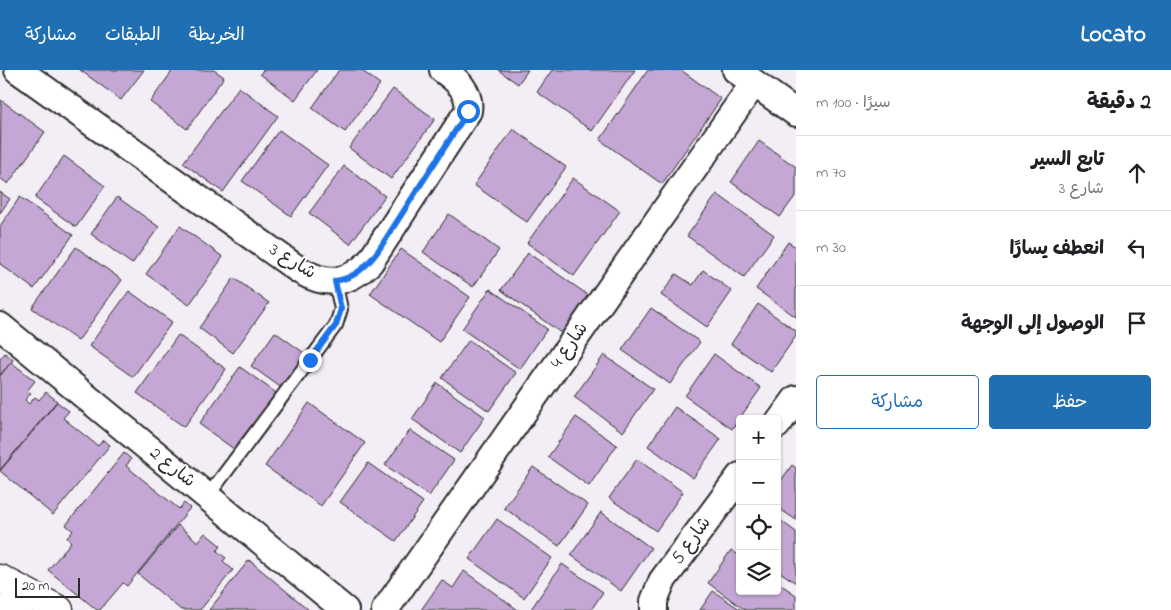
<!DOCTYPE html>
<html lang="ar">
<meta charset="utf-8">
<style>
body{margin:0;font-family:"Indie Flower","Playpen Sans Arabic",sans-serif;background:#f6f6f6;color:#202124;direction:rtl}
.controls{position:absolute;right:15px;bottom:15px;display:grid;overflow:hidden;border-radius:5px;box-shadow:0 1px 4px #0004}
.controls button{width:45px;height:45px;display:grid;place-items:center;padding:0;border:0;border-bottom:1px solid #e0e0e0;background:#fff;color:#202124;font:25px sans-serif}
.scale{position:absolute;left:15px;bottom:12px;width:65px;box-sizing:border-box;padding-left:5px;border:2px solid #2b2b2b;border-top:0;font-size:14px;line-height:18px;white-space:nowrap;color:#2b2b2b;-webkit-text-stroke:4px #fff;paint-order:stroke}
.stop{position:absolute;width:15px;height:15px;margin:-11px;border:4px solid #1a73e8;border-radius:50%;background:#fff}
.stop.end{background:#1a73e8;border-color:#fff;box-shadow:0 1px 5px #0008}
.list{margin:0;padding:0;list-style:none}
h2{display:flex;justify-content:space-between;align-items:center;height:65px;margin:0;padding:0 20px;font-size:21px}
h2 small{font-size:16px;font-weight:400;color:#757577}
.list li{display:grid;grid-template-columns:32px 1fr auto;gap:15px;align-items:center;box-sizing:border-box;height:75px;padding:0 20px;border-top:1px solid #e0e0e0}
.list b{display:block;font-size:19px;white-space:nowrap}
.list p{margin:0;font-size:16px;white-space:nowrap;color:#757577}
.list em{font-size:16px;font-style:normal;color:#757577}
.actions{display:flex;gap:10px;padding:15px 20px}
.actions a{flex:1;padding:11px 0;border:1px solid #1f6fb2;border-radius:5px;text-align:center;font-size:18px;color:#1f6fb2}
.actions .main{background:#1f6fb2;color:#fff}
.icon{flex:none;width:28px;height:28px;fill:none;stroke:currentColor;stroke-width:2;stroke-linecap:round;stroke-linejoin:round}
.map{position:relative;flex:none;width:796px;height:540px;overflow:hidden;direction:ltr}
header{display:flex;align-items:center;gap:30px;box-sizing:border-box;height:70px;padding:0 25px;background:#1f6fb2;color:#fff}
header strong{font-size:24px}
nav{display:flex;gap:28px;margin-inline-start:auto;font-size:18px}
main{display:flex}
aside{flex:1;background:#fff}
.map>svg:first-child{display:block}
.building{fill:#c4a7d4;stroke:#2b2b2b}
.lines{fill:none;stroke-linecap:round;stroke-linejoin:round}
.service-casing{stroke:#2b2b2b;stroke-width:16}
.minor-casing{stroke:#2b2b2b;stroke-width:30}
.secondary-casing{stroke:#2b2b2b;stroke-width:31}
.service{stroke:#fff;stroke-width:12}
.minor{stroke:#fff;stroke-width:26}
.secondary{stroke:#fff;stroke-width:28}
.route{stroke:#1a73e8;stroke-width:6}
.labels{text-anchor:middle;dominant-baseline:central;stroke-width:4;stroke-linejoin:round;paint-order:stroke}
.street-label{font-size:18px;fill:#2b2b2b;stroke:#fff}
</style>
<header>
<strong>Locato</strong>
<nav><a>الخريطة</a><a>الطبقات</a><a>مشاركة</a></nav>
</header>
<main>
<aside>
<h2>2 دقيقة<small>سيرًا · 100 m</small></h2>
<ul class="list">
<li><svg class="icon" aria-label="ahead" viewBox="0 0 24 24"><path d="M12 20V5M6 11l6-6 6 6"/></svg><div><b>تابع السير</b><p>شارع 3</p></div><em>70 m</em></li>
<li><svg class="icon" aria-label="left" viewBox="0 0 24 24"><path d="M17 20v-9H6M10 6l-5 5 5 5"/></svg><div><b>انعطف يسارًا</b></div><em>30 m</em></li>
<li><svg class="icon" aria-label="arrive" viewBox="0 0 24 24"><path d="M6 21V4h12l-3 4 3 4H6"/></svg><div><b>الوصول إلى الوجهة</b></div></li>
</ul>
<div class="actions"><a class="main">حفظ</a><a>مشاركة</a></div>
</aside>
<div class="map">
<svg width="796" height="540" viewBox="0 0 796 540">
<rect width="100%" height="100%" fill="#f3edf6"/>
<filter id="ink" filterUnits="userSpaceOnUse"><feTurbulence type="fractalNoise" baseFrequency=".02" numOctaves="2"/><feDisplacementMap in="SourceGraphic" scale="10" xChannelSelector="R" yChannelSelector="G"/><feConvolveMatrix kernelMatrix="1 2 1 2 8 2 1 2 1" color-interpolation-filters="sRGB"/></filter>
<g filter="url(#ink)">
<g class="building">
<path d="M 80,0 L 144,0 L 121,30 Z"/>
<path d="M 173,0 L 214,0 L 224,7 L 187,59 L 150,32 Z"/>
<path d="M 263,0 L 317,0 L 295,30 L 260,4 Z"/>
<path d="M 339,0 L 361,0 L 380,14 L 345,62 L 312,38 Z"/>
<path d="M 498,0 L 528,0 L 518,14 Z"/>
<path d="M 552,0 L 635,0 L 592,61 L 537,22 Z"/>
<path d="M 648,0 L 681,0 L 721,29 L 662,114 L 600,70 Z"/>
<path d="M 239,17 L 278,46 L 223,122 L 183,93 Z"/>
<path d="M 393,19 L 435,49 L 391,109 L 349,78 Z"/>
<path d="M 1,30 L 45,62 L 8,114 L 0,108 Z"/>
<path d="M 513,59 L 566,97 L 527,152 L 474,115 Z"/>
<path d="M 279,60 L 328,95 L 291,146 L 242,111 Z"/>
<path d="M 759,71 L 796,97 L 796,125 L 780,147 L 731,112 Z"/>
<path d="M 64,86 L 105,116 L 76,157 L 35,128 Z"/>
<path d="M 344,96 L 385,126 L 350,174 L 309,143 Z"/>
<path d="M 573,108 L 620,141 L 574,206 L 527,173 Z"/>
<path d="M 0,122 L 10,129 L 0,143 Z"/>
<path d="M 717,124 L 774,165 L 744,207 L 687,166 Z"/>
<path d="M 20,127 L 73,165 L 34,219 L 0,194 L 0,156 Z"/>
<path d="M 117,127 L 159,157 L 132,194 L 91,164 Z"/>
<path d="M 449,144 L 499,180 L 473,217 L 423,182 Z"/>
<path d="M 180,156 L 223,187 L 189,235 L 146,204 Z"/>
<path d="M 788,172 L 796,177 L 796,247 L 756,219 Z"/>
<path d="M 76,177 L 122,210 L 78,271 L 32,238 Z"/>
<path d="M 401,179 L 470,227 L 439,272 L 370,224 Z"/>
<path d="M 528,183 L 595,230 L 568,268 L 501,220 Z"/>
<path d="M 703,200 L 732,221 L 707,257 L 661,225 L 676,204 L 693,215 Z"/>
<path d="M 234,208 L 269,233 L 233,283 L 199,258 Z"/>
<path d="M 490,219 L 547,259 L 520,299 L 462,259 Z"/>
<path d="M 129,221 L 172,252 L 133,307 L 89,276 Z"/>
<path d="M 758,234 L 796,261 L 796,266 L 771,302 L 731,274 Z"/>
<path d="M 651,238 L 700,272 L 670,314 L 622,280 Z"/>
<path d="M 275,262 L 307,285 L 283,319 L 251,296 Z"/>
<path d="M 178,265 L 226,299 L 184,357 L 137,323 Z"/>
<path d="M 469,270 L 516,303 L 489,341 L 442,308 Z"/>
<path d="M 5,283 L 13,290 L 0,305 L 0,289 Z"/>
<path d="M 714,284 L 761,318 L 732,359 L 685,326 Z"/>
<path d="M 604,285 L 653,319 L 623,362 L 574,327 Z"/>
<path d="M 11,292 L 35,311 L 27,321 L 31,323 L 25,330 L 29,334 L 35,327 L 39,330 L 46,322 L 57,331 L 0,400 L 0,306 Z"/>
<path d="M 240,297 L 279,325 L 238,382 L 199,354 Z"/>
<path d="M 437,313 L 485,347 L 460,383 L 412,349 Z"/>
<path d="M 57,332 L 69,341 L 63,348 L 98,376 L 103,370 L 110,375 L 53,445 L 0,401 Z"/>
<path d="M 309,333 L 365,373 L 321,436 L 265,396 Z"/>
<path d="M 675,337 L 721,369 L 693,408 L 648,376 Z"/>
<path d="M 576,347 L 617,375 L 589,416 L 548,387 Z"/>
<path d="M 410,360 L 454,390 L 429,426 L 385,395 Z"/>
<path d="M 124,383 L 131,389 L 126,396 L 179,439 L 184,433 L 190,438 L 127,516 L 123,513 L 100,540 L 97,540 L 48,500 L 71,472 L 67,468 L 73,461 L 66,455 Z"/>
<path d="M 637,389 L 683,422 L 656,461 L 609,428 Z"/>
<path d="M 368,393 L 423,432 L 396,471 L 340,432 Z"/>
<path d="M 792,395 L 796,398 L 796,450 L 777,437 L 777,416 Z"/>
<path d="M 533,397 L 588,435 L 559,476 L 504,438 Z"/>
<path d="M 601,442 L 651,478 L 621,521 L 571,485 Z"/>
<path d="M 777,448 L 796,462 L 796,513 L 777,500 Z"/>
<path d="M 497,449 L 552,488 L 524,528 L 469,489 Z"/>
<path d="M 178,455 L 198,472 L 205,463 L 221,476 L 217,481 L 226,488 L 223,491 L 233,500 L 200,540 L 181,540 L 138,504 Z"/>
<path d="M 731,480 L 740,486 L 740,521 L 777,521 L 777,512 L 796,525 L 796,540 L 745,540 L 708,513 Z"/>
<path d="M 249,490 L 309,540 L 209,540 Z"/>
<path d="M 562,494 L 603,522 L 591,540 L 533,540 L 531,539 Z"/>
<path d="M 464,501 L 518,540 L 421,540 L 442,510 L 453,518 Z"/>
<path d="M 713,521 L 741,540 L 700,540 Z"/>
</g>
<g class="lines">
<defs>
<path id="service" d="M 207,427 L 336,255 L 341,239 L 335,211"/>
<g id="minor">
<path d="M 18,0 L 299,200 C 326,216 347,215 370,192 L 468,41 C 471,22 457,10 443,0"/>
<path d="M 736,0 L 796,43"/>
<path d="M 0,256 L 345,540"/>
<path d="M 777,355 L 796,329"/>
<path d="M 385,540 L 754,13"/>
<path d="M 654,540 L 654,531 L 662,511 L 740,406"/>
</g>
<g id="secondary">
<path d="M 0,509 L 59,540"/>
<path d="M 2,540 L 10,538 L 19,540"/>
</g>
</defs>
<use href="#service" class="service-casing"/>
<use href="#minor" class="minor-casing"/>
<use href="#secondary" class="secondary-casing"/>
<use href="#service" class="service"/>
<use href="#minor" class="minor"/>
<use href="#secondary" class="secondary"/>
</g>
</g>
<g class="lines" filter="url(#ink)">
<path class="route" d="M 310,290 L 336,255 L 341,239 L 335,211 C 355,208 366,197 378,181 L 468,41"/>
</g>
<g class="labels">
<g class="street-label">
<text transform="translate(292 192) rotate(32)">شارع 3</text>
<text transform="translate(570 276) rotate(-55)">شارع 4</text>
<text transform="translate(172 398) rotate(39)">شارع 2</text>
<text transform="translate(692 471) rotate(-54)">شارع 5</text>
</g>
</g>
</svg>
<div class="controls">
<button>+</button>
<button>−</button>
<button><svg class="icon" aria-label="locate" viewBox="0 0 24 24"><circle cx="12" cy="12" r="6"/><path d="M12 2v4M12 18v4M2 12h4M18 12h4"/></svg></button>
<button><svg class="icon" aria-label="layers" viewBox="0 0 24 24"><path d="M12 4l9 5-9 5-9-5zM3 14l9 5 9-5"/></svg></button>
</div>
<div class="scale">20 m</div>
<div class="stop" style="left:468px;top:41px"></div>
<div class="stop end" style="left:310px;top:290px"></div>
</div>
</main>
